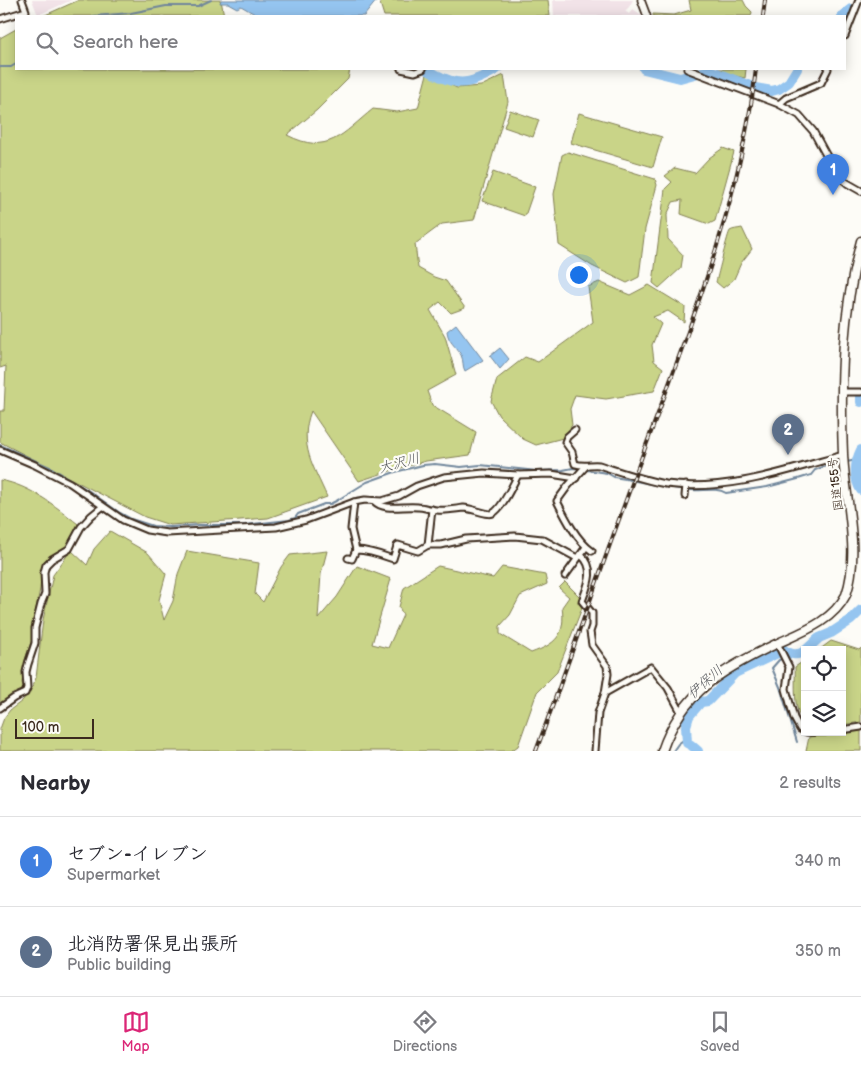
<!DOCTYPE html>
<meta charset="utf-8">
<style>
body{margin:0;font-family:"Balsamiq Sans","Klee One",sans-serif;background:#f7f7f7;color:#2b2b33}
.controls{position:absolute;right:15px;bottom:15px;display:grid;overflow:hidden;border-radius:0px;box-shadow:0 2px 12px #0003}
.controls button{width:45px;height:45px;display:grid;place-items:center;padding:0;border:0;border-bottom:1px solid #e1e1e2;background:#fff;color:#2b2b33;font:25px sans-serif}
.scale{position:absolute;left:15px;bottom:12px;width:79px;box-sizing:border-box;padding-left:5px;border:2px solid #3b2a1e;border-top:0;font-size:14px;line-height:18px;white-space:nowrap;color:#3b2a1e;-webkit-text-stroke:4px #fdfcf7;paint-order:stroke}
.you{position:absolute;left:578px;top:274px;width:18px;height:18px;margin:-12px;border:4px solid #fff;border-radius:50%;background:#1a73e8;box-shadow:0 0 0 8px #1a73e833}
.badge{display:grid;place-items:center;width:32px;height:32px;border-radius:50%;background:#db2777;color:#fff;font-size:16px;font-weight:700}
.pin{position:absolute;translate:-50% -41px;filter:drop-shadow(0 1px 2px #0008)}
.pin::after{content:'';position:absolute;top:26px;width:18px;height:15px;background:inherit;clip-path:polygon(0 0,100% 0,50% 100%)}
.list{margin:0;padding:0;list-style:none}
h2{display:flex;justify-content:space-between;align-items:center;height:65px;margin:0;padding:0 20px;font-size:21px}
h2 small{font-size:16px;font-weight:400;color:#7c7c81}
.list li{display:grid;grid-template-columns:32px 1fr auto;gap:15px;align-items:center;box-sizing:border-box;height:90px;padding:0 20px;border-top:1px solid #e1e1e2}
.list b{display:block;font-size:19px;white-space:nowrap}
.list p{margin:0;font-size:16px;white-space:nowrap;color:#7c7c81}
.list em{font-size:16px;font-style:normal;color:#7c7c81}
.icon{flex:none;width:28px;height:28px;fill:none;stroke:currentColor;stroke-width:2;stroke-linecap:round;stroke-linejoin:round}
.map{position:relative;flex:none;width:861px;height:751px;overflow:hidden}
.search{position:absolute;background:#fff;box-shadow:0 2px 12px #0003;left:15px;right:15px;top:15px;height:55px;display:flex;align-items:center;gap:12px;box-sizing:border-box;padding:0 18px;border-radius:0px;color:#7c7c81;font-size:19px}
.sheet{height:245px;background:#fff}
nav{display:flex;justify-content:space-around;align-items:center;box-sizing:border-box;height:70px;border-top:1px solid #e1e1e2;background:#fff;font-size:14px;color:#7c7c81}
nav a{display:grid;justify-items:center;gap:2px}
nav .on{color:#db2777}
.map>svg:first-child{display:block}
.built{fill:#f2e3e8}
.green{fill:#c9d488;stroke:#827f53}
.water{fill:#95c5f0;stroke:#71879c}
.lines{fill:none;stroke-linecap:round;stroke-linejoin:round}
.stream{stroke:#71879c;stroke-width:2}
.river{stroke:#95c5f0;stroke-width:10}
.minor-casing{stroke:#3b2a1e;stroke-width:9}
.tertiary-casing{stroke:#3b2a1e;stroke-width:9}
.trunk-casing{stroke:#3b2a1e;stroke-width:11}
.minor{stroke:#fdfcf7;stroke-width:5}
.tertiary{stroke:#fdfcf7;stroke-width:5.5}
.trunk{stroke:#fdfcf7;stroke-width:8}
.rail-casing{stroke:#3b2a1e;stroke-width:4}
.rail{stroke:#fdfcf7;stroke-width:2;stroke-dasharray:5.5;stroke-linecap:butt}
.labels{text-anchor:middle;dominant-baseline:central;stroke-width:4.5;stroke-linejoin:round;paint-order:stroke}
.street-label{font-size:12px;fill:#3b2a1e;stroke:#fdfcf7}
.water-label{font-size:14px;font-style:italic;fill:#56585d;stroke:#fdfcf7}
</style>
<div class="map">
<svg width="861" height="751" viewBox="0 0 861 751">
<rect width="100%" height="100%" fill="#fdfcf7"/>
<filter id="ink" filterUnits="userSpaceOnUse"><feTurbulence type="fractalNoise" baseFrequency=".02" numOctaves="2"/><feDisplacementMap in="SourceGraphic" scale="10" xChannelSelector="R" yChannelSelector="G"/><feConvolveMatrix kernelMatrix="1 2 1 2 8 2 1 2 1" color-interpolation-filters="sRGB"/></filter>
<g filter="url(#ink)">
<g class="built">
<path d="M 32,0 L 72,0 L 38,15 Z"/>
<path d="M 553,0 L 633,0 L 629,7 L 625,11 L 629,14 L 633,9 L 643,16 L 554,16 Z"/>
</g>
<g class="green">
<path d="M 79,0 L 221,0 L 224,16 L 43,16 Z"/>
<path d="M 379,0 L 548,0 L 550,16 L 384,16 Z"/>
<path d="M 689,0 L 743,0 L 746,6 L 752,12 L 751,16 L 653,16 L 653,14 L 674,15 L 691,10 Z"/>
<path d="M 16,29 L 16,69 L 350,69 L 348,79 L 317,110 L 287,135 C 328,156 342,134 373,109 L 397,112 L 418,108 L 427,74 L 457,88 L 481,86 L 504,75 L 508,102 L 474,220 L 442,224 L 415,244 L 418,268 L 434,277 L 446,281 L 465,308 L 451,313 L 440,302 L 430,310 L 445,336 L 456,375 L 427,391 L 432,405 L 476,432 L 470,455 L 426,461 L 393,470 L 359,481 L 311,411 C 298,445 314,467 327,497 L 268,518 L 170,525 L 145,517 L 0,442 L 0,411 L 4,411 L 6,366 L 0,368 L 0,38 Z"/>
<path d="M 708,69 L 746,69 L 745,78 L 712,71 Z"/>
<path d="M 510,110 L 539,120 L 533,137 L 504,127 Z"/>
<path d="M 579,113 L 662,137 L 653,167 L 571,143 Z"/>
<path d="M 723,148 L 734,152 L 715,221 L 709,224 L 681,214 L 682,200 L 673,202 L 667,215 L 668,239 L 683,255 L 681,268 L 659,288 L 653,283 L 665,189 L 672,182 L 665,176 L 675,168 L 695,173 L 709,158 Z"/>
<path d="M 568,152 L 655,179 L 657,185 L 645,229 L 639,277 L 627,283 L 592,266 L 559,245 L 554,194 L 562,155 Z"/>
<path d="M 493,172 L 535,187 L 525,216 L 482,201 Z"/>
<path d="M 742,228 L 752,249 L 741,263 L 734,279 L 723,288 L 716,282 C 718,275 728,233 730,231 C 733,229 738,229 742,228 Z"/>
<path d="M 599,282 L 630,295 L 649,285 L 685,307 L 684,322 L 668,311 L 653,317 L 661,324 L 652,345 L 654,361 L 663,368 L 654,391 L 606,399 L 575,395 L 570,409 L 572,425 L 563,438 L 536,445 L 523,439 L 499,416 L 491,401 L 497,379 L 525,357 L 538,362 L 593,322 L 588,287 Z"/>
<path d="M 0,480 C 31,486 54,505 78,524 L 68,548 L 55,554 L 45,562 L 42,568 L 40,589 L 33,623 L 32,639 L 25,660 L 22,683 L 24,688 L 21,693 L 13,696 L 0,706 Z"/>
<path d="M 110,531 L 148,553 L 166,574 L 159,600 L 164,620 L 173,601 L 178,574 L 187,551 L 259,563 L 255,594 L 263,602 L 281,567 L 290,555 L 327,551 L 321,574 L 318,619 L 337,597 L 357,566 L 391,579 L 372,644 L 388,648 L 403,615 L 399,607 L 404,588 L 438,566 L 493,578 L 502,567 L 545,575 L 547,584 L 520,596 L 510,615 L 500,626 L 500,634 L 531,653 C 556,644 566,635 562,607 L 569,597 L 559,588 L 565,582 L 580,597 L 582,608 L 557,672 L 537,692 L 518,746 L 511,751 L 0,751 L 0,729 L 4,718 L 10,710 L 22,701 L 31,690 L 36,678 L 43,620 L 53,575 L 71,550 L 87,565 L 94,549 Z"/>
<path d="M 831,641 L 859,650 L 861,648 L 861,722 L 842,725 L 842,650 L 819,650 Z"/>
<path d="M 805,660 L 805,724 C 792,710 796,684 795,667 Z"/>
<path d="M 861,730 L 861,751 L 806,751 L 809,737 Z"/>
</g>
<g class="water">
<path d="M 221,0 L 377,0 L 364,16 L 262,16 L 253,13 L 241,6 L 237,8 L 228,3 L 220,3 Z"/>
<path d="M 456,324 L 483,360 L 465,371 C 462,366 464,361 461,355 C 456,346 448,342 447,331 Z"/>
<path d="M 500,348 L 509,359 L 500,369 L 490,356 Z"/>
</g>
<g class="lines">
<g class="stream">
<path d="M 93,16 L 131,13 L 166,6 L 198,6 L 211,0"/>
<path d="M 0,67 L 11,67 L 16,64"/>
<path d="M 0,445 L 52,468 L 89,491 L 120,513 L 131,519 L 153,526 L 171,527 L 199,525 L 244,525 L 289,520 L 295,518 L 298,514 L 324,504 L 330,504 L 336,501 L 367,482 L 395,472 L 423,465 L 435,464 L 461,467 L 480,465 L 537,471 L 563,470 L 573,468 L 607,473 L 614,477 C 640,481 665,489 692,490 C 703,491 717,487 726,493 L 767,487 L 798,479 L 811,475 L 815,470 L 834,463 L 842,462"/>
<path d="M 847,462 L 856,460"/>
<path d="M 791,655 L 779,660 L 772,668 L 780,687 L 797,742"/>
<path d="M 673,751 L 678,744 L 686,738"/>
</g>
<g class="river">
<path d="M 842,16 L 851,9"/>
<path d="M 426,69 C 456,87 467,87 497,69"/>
<path d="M 644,69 L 680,78 L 709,70 L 755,88 L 772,91 L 779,89 L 789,82 L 797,69"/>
<path d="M 861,395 L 861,402"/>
<path d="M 861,450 C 855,462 853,478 861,490"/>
<path d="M 806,650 L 819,638 L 831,633 L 851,620 L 861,610"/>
<path d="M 698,751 L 691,745 L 687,743 L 686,726 L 689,716 L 701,702 L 708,701 L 735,673 L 784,650 C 792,655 797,656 805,651"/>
</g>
<defs>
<g id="minor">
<path d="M 0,19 L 26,11 L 22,0"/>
<path d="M 845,36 L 859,0"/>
<path d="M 401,69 L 415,72 L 423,69"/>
<path d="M 779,104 L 786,98 L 821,83 L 828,69"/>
<path d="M 842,392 L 861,392"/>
<path d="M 575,430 L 567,437 L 565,442 L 572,452 L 575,464 C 584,467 591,464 599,465 C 621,472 643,480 666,484 C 726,492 786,471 843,455"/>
<path d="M 0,450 L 35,465 L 70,483 L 123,520 L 147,530 L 167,533 L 276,527 L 306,520 L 354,502 L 365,500 L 382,501 L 399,496 L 417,486 L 444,477 L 484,473 L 518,475 L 551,474 L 576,478"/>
<path d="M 586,466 L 568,486 L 557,501 C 565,517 577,541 592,551"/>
<path d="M 685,496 L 686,485"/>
<path d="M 374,501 C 385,512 404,505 418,507 C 424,507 430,510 437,510 C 446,511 455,509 464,508 C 471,508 489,516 493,513 C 502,509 513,484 518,475"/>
<path d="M 354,502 L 351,529 L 356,550"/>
<path d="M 432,509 L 428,545 L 441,545 L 466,539 L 515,536 L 542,539 L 577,558"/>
<path d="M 581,555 C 596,568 588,585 582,601 L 592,613 L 592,626 L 590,632 L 592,645 L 607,666 L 608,674 L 605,693 L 598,713 L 595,751"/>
<path d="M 348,558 L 352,559 L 356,550 C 369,550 382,555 393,559 L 397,546 L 398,545 L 418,551 L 428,545"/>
<path d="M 565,576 L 586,547"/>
<path d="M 777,643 L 789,667 L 786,689 L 794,718 L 800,729 L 805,731"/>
<path d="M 605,693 L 651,667 L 668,688 L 681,712"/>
<path d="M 0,708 L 14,698 L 25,693 L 27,688 L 26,672 L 28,664 L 35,643 L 35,628 L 41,604 L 45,594 L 44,572 L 46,565 L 52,559 L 69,549 L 81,527 L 91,516 L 102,507"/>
<path d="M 842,730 L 861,727"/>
<path d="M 807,732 L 825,732"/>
</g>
<g id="tertiary">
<path d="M 641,0 L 647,16"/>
<path d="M 687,69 L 779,104 L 799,115 L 813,131 L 836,173 L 847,183 L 861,191"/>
</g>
<path id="trunk" d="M 662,751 C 682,692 723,669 776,644 C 802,632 832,622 846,595 C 861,552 845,500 843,454 C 840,379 842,313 861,241"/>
</defs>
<use href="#minor" class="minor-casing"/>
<use href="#tertiary" class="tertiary-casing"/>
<use href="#trunk" class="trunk-casing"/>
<use href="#minor" class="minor"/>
<use href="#tertiary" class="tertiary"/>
<use href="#trunk" class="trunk"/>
<defs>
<g id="rail">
<path d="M 763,16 L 765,0"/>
<path d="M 536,751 C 572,654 605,556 641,459 C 688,332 740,205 756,69"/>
</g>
</defs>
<use href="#rail" class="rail-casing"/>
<use href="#rail" class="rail"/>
</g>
</g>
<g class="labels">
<g class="street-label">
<text transform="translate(836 484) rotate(-97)">国道155号</text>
</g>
<g class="water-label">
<text transform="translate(399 463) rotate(-15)">大沢川</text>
<text transform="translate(705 682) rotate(-42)">伊保川</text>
</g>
</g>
</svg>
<div class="controls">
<button><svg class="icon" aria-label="locate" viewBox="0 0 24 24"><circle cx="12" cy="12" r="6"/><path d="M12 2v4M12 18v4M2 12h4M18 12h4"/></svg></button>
<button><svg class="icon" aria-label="layers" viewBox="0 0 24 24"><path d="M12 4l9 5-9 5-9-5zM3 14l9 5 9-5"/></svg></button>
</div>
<div class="scale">100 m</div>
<div class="you"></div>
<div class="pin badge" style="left:833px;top:195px;background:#3f7fe0">1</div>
<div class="pin badge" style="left:788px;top:455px;background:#5c6f8a">2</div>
<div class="search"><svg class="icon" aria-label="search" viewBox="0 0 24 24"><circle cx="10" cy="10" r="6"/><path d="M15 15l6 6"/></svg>Search here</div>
</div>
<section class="sheet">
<h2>Nearby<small>2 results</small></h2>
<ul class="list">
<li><span class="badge" style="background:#3f7fe0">1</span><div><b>セブン-イレブン</b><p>Supermarket</p></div><em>340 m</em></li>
<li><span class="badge" style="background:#5c6f8a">2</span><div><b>北消防署保見出張所</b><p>Public building</p></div><em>350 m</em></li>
</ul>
</section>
<nav>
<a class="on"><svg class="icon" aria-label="map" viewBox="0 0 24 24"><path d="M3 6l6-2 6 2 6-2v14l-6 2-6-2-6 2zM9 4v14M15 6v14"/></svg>Map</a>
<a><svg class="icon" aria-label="directions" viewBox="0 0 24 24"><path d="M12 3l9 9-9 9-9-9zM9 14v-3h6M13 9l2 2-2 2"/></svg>Directions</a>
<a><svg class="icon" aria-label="saved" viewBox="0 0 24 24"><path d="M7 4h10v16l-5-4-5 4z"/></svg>Saved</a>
</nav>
